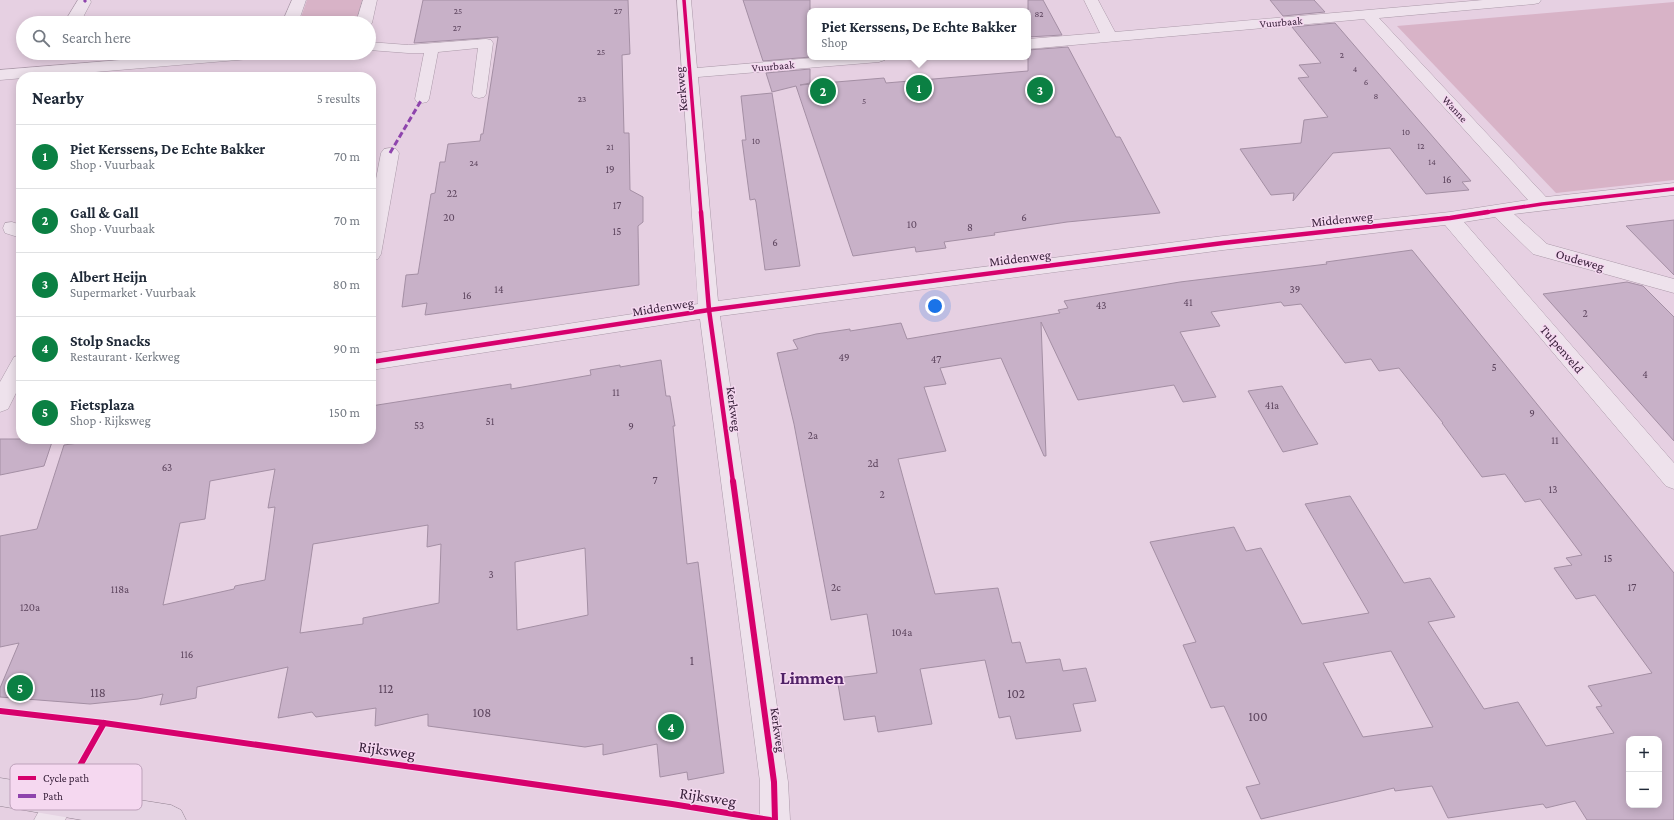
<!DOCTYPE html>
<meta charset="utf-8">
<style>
body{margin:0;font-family:"Crimson Pro",serif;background:#f2f2f3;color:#1f2937}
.controls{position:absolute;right:12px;bottom:12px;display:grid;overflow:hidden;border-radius:8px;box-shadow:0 2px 10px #0003}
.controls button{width:36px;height:36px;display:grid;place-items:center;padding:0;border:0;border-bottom:1px solid #e0e1e3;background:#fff;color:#1f2937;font:20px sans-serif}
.you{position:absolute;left:935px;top:306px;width:14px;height:14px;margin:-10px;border:3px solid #fff;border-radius:50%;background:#1a73e8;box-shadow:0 0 0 6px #1a73e833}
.badge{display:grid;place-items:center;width:26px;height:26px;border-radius:50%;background:#0b8043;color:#fff;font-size:13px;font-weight:700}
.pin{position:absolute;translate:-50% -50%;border:2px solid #fff;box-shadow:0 1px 4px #0006}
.popup{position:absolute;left:807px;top:8px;width:224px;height:52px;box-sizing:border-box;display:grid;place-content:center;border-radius:8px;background:#fff;filter:drop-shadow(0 1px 3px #0005);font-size:13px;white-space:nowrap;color:#747a83}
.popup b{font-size:15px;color:#1f2937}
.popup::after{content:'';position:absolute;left:50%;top:100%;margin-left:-8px;border:8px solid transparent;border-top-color:#fff}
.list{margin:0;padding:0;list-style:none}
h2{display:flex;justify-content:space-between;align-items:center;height:52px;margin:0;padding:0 16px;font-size:17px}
h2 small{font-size:13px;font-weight:400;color:#747a83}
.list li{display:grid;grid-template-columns:26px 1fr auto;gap:12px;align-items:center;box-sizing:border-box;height:64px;padding:0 16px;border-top:1px solid #e0e1e3}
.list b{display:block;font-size:15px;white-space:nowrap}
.list p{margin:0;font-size:13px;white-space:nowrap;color:#747a83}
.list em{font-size:13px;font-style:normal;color:#747a83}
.icon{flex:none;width:22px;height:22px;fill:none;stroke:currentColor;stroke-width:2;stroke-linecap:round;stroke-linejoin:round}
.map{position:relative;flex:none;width:1674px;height:820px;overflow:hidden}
.search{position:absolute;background:#fff;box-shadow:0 2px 10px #0003;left:16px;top:16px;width:360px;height:44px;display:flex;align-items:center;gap:10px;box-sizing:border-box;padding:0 14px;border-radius:22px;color:#747a83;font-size:15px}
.panel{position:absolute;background:#fff;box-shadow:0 2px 10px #0003;left:16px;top:72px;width:360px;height:372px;border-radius:16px}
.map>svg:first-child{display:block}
.green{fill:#d8b3c7}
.building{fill:#c8b1c8;stroke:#a48fa4;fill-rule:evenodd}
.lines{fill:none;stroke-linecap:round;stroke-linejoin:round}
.service-casing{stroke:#ab99a9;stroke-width:1}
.minor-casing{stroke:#ab99a9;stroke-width:1}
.primary-casing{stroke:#90808f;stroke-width:1}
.service{fill:#eee2ec;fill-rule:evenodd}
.minor{fill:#eee2ec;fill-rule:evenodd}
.primary{fill:#e5d3e3;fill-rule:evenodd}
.quiet{stroke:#8e44ad;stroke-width:3;stroke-dasharray:6 3;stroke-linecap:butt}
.cycleway-far2-casing{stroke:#f5d8f0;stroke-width:5.5}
.cycleway-far1-casing{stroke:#f5d8f0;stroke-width:7}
.cycleway-casing{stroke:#f5d8f0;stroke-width:8}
.cycleway-far2{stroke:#d6006c;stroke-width:3.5}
.cycleway-far1{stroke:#d6006c;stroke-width:4.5}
.cycleway{stroke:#d6006c;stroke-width:6}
.labels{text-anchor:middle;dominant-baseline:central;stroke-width:3;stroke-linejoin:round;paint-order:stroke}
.far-number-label{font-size:9px;fill:#5d455e}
.far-street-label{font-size:11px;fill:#39213b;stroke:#f5d8f0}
.number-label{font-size:11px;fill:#5d455e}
.street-label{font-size:13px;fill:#39213b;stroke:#f5d8f0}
.near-number-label{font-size:13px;fill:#5d455e}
.near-street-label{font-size:16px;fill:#39213b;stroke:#f5d8f0}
.near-quarter-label{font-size:18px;font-weight:bold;fill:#4f2166;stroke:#f5d8f0}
.key{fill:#f5d8f0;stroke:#bda1ba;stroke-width:1}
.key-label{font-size:11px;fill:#39213b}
</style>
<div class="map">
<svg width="1674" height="820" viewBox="0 0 1674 820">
<rect width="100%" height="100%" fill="#e6d0e2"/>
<g class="green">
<path d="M 307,0 L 362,0 L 356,23 L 299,23 Z"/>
<path d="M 1674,2 L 1674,180 L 1556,193 L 1397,26 Z"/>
</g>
<g class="building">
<path d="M 423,0 L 628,0 L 630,54 L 622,55 L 624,133 L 629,133 L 630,190 L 643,197 L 643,222 L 638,226 L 639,285 L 425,315 L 427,303 L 402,307 L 406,275 L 418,274 L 431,194 L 435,193 L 440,162 L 445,162 L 448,144 L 480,141 L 481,134 L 483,134 L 498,37 L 414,43 Z"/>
<path d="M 743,0 L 810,0 L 810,57 L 763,61 Z"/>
<path d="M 1028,0 L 1043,0 L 1062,35 L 1028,37 Z"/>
<path d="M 1270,0 L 1314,0 L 1325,12 L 1283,16 Z"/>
<path d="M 1335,23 L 1471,181 L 1462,182 L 1469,190 L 1426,194 L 1390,148 L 1333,153 L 1293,201 L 1294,193 L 1271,195 L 1240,149 L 1301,143 L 1304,120 L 1328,117 L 1298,78 L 1309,77 L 1299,65 L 1321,63 L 1292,27 Z"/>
<path d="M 1068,47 L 1116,137 L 1120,137 L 1160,213 L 1067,222 L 994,233 L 995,235 L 944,242 L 946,248 L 916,252 L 915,247 L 853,256 L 796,86 L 772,92 L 766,73 L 810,69 L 810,83 L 800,85 L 884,78 L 886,83 L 1028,71 L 1028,50 Z"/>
<path d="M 772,93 L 800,266 L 765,270 L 756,202 L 755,199 L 750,200 L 742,140 L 746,140 L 741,96 Z"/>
<path d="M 1674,220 L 1674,275 L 1626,226 Z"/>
<path d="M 1412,250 L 1674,573 L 1674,820 L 1587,820 L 1575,801 L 1546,808 L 1543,804 L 1448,818 L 1432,786 L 1395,791 L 1394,788 L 1261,819 L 1246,787 L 1260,784 L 1224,706 L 1211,708 L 1183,645 L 1196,642 L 1150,542 L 1234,527 L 1246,551 L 1261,548 L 1302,624 L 1369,613 L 1305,504 L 1350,496 L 1404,583 L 1430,578 L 1455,617 L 1428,622 L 1484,709 L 1518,702 L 1546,746 L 1614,733 L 1596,707 L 1602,706 L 1588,686 L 1652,673 L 1595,595 L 1576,599 L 1554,568 L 1572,565 L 1566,558 L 1582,555 L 1540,499 L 1525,502 L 1505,474 L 1482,477 L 1442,423 L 1443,423 L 1399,368 L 1379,371 L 1371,359 L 1345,363 L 1301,304 L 1284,306 L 1281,302 L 1211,312 L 1220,326 L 1180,332 L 1216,397 L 1183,402 L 1174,385 L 1078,400 L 1041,322 L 1046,456 L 1044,456 L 1001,358 L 940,368 L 946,384 L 924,387 L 946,451 L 898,459 L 935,594 L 998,588 L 1012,643 L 1020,642 L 1026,663 L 1060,659 L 1063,671 L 1086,668 L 1096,701 L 1073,704 L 1081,731 L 1016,739 L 1010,716 L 999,718 L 985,660 L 920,669 L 932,724 L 878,732 L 875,716 L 844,720 L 837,678 L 877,673 L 867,614 L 831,620 L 794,424 L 777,353 L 798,349 L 793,340 L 816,334 L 850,329 L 850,331 L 901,323 L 907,339 L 1060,313 L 1058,310 L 1068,308 L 1064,301 L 1180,282 L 1327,264 L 1326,262 ZM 1391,651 L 1433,727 L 1363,737 L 1323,663 ZM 1629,739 L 1659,739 L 1659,805 L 1629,805 Z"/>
<path d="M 1627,282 L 1643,286 L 1674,317 L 1674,441 L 1543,294 Z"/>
<path d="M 661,360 L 666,396 L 670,396 L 675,426 L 673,426 L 687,564 L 698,562 L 724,773 L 688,780 L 687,772 L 660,777 L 657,744 L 603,755 L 603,744 L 585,747 L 428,726 L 428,714 L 375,726 L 376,708 L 316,717 L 312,712 L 278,718 L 288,667 L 197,687 L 196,698 L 160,705 L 163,694 L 138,699 L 90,704 L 0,697 L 0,688 L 19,643 L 0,647 L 0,536 L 37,529 L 64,445 L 107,439 L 371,439 L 371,406 L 511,384 L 511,389 L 591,375 L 590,370 L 620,365 L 620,367 ZM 275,469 L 268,508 L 275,507 L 265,580 L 235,586 L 234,589 L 163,605 L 180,523 L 205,519 L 210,481 ZM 428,525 L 427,547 L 441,544 L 439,603 L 363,618 L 363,624 L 300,633 L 313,544 ZM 585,548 L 588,615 L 517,630 L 515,562 Z"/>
<path d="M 1282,386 L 1299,414 L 1318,444 L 1283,452 L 1248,391 Z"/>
<path d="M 0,439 L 53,439 L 44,466 L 0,475 Z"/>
</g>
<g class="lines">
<defs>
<path id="service" d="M 486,39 L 491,40 L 493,43 L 486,94 L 484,97 L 479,98 L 474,97 L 472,94 L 478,48 L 438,52 L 429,99 L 427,102 L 422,103 L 417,102 L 415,99 L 424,53 L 408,53 L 369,50 L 369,42 L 408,45 Z"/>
<g id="minor">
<path d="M 78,0 L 90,0 L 91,2 L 80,23 L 64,23 Z"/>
<path d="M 292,0 L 306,0 L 298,23 L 282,23 Z"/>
<path d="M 363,0 L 377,0 L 372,23 L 369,26 L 369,23 L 356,23 Z"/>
<path d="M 677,0 L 691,0 L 697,68 L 823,57 L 887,57 L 885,60 L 879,62 L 698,77 L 718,301 L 1223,236 L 1450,212 L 1528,200 L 1364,19 L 1028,49 L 1028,39 L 1100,33 L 1084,0 L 1098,0 L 1115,32 L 1483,0 L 1541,0 L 1539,3 L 1534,4 L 1379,18 L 1546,197 L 1674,183 L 1674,195 L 1514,214 L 1547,244 L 1674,279 L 1674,293 L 1533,254 L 1495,217 L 1464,222 L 1674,463 L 1674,489 L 1666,486 L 1445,225 L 1223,250 L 720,316 L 788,782 L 790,820 L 760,820 L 760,782 L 700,319 L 371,370 L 371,354 L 698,304 Z"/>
<path d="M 205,53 L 269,53 L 267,56 L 261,58 L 0,80 L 0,70 Z"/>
<path d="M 390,148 L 396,149 L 399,153 L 381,254 L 378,259 L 371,261 L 371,205 L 381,153 L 384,149 Z"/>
<path d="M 12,222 L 21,225 L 21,238 L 5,233 L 3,228 L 5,223 Z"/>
<path d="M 21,355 L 21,383 L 8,409 L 0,412 L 0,382 L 14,357 Z"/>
<path d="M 60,786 L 70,791 L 75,801 L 65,820 L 34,820 L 50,791 Z"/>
</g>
<path id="primary" d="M 0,778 L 171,805 L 181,810 L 186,820 L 82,820 L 0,806 Z"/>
</defs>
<use href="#service" class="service-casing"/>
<use href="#minor" class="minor-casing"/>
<use href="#primary" class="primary-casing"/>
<use href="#service" class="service"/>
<use href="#minor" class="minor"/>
<use href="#primary" class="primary"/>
<g class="quiet">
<path d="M 84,2 L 86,0"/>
<path d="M 390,153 L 422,99"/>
</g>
<defs>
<g id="cycleway-far2">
<path d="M 684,0 L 701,213"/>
<path d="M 1481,213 L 1542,204 L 1674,189"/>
</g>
<g id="cycleway-far1">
<path d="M 701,212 L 709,310 L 733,482"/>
<path d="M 371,362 L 709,310 L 1223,243 L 1450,218 L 1488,212"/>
</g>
<g id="cycleway">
<path d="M 733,481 L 774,782 L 775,820"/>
<path d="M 0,711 L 104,723 L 672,804 L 770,820"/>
<path d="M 60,801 L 104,723"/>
</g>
</defs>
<use href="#cycleway-far2" class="cycleway-far2-casing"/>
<use href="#cycleway-far1" class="cycleway-far1-casing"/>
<use href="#cycleway" class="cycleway-casing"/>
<use href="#cycleway-far2" class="cycleway-far2"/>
<use href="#cycleway-far1" class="cycleway-far1"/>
<use href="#cycleway" class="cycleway"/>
</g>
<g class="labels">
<g class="far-number-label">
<text x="458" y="11">25</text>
<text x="618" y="11">27</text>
<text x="1039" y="14">82</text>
<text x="457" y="28">27</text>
<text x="601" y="52">25</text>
<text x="1342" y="55">2</text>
<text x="1355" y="69">4</text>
<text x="1366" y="82">6</text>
<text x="1376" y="96">8</text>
<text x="582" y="99">23</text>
<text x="864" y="101">5</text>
<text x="1406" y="132">10</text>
<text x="756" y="141">10</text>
<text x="1421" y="146">12</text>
<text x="610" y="147">21</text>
<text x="1432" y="162">14</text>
<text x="474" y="163">24</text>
</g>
<g class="far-street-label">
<text transform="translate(1281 22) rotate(-5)">Vuurbaak</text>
<text transform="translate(773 66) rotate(-5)">Vuurbaak</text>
<text transform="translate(1455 109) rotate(47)">Wanne</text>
</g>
<g class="number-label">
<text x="610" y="169">19</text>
<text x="1447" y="179">16</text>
<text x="452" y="193">22</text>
<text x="617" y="205">17</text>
<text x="449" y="217">20</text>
<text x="1024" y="217">6</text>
<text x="912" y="224">10</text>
<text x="970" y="227">8</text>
<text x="617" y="231">15</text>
<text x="775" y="242">6</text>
<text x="499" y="289">14</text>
<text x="1295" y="289">39</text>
<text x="467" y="295">16</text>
<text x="1188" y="302">41</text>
<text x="1101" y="305">43</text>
<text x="1585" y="313">2</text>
<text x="844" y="357">49</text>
<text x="936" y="359">47</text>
<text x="1494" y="367">5</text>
<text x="1645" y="374">4</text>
<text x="616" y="392">11</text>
<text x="1272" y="405">41a</text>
<text x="1532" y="413">9</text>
<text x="490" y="421">51</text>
<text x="419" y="425">53</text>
<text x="631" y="426">9</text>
<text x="813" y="435">2a</text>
<text x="1555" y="440">11</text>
<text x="873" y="463">2d</text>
<text x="167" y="467">63</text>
<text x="655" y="480">7</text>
<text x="1553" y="489">13</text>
<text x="882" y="494">2</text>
<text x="1608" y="558">15</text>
<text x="491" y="574">3</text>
<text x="836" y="587">2c</text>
<text x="1632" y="587">17</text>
<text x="120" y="589">118a</text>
<text x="30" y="607">120a</text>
<text x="902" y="632">104a</text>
<text x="187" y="654">116</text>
</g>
<g class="street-label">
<text transform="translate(681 89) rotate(-95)">Kerkweg</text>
<text transform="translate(1342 219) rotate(-6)">Middenweg</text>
<text transform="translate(1020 258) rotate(-7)">Middenweg</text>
<text transform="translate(1580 260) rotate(16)">Oudeweg</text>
<text transform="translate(663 307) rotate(-9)">Middenweg</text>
<text transform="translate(1562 349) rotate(49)">Tulpenveld</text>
<text transform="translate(734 409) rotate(82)">Kerkweg</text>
<text transform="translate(778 730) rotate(82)">Kerkweg</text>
</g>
<g class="near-number-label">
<text x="692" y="660">1</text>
<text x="386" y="688">112</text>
<text x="98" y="692">118</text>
<text x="1016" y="693">102</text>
<text x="482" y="712">108</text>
<text x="1258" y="716">100</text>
</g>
<g class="near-street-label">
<text transform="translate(387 750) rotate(8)">Rijksweg</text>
<text transform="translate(708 797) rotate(9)">Rijksweg</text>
</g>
<g class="near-quarter-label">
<text x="812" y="678">Limmen</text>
</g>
</g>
<rect x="10" y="764" width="132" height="46" rx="6" class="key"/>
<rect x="18" y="776" width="18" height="4" fill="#d6006c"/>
<rect x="18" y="794" width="18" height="4" fill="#8e44ad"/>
<g class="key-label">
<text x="43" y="782">Cycle path</text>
<text x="43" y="800">Path</text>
</g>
</svg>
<div class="controls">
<button>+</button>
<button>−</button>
</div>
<div class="you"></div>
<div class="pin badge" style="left:919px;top:88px">1</div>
<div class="popup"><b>Piet Kerssens, De Echte Bakker</b>Shop</div>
<div class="pin badge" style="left:823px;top:91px">2</div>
<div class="pin badge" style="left:1040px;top:90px">3</div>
<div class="pin badge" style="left:671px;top:727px">4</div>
<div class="pin badge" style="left:20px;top:688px">5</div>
<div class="search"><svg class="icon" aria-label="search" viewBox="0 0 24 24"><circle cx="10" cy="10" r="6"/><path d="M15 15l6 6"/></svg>Search here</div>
<section class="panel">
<h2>Nearby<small>5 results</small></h2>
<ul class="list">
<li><span class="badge">1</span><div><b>Piet Kerssens, De Echte Bakker</b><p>Shop · Vuurbaak</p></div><em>70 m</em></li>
<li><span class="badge">2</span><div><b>Gall &amp; Gall</b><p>Shop · Vuurbaak</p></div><em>70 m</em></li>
<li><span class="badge">3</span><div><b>Albert Heijn</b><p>Supermarket · Vuurbaak</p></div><em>80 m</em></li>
<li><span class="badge">4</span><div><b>Stolp Snacks</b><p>Restaurant · Kerkweg</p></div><em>90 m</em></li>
<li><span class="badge">5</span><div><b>Fietsplaza</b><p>Shop · Rijksweg</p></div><em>150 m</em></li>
</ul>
</section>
</div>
